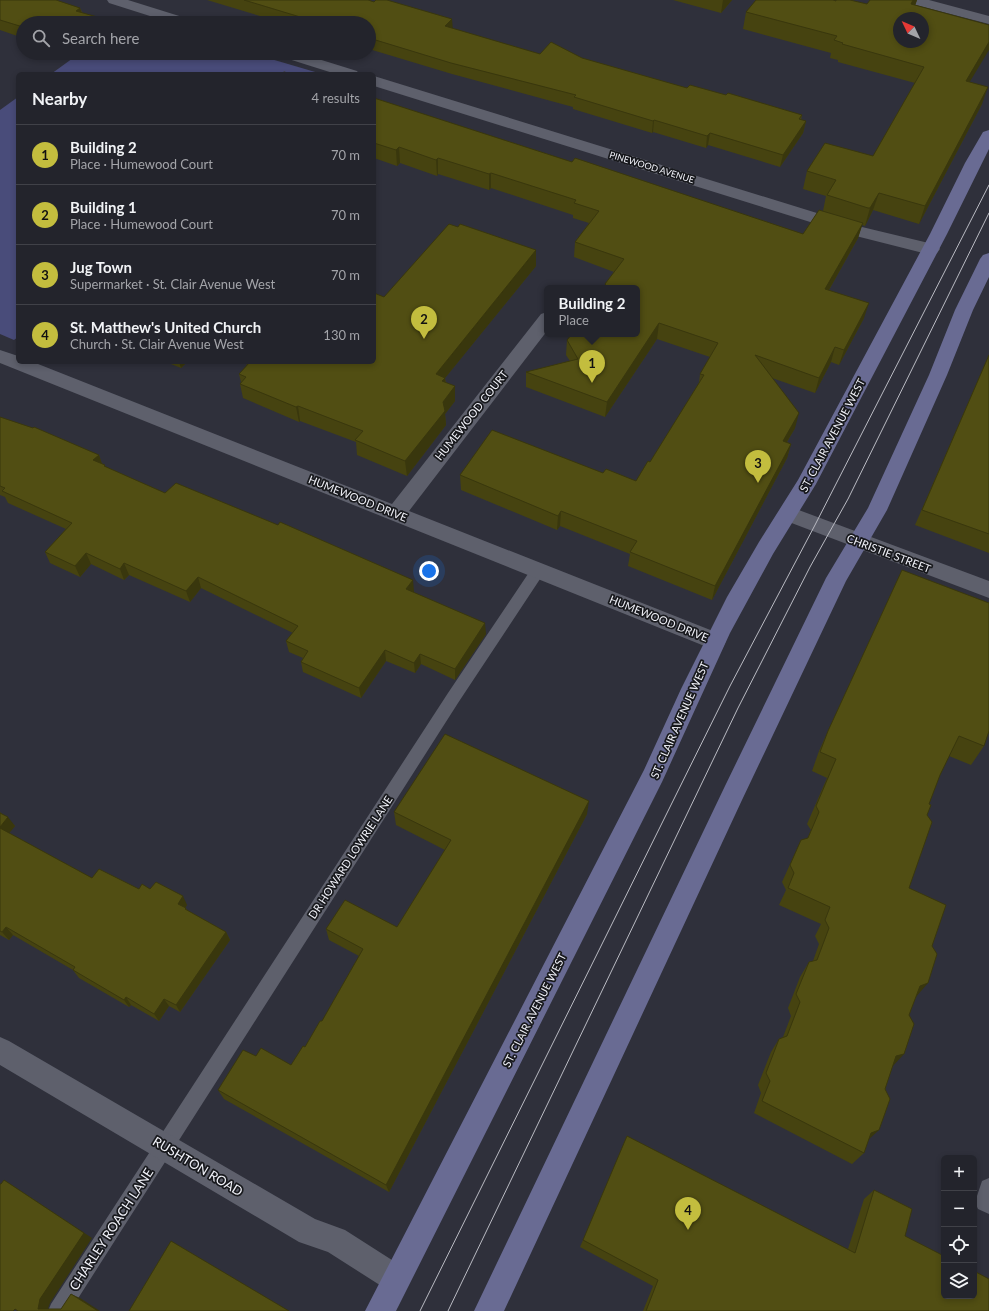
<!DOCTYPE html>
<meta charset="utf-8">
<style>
body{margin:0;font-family:Lato,sans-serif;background:#2f3038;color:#f1f3f6}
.controls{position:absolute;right:12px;bottom:12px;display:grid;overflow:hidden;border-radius:6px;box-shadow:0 2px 6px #0003}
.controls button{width:36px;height:36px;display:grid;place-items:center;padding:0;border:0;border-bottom:1px solid #404148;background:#23242c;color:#f1f3f6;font:20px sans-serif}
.compass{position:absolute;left:893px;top:12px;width:36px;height:36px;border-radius:50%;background:#23242c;box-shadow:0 2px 6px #0003;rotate:314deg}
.you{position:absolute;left:429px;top:571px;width:14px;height:14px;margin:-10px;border:3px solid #fff;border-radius:50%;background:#1a73e8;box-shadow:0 0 0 6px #1a73e833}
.badge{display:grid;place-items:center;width:26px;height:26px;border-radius:50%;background:#c3bd3e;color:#111;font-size:13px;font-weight:700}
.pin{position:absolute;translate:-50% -33px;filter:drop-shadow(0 1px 2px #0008)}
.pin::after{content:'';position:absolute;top:21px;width:14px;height:12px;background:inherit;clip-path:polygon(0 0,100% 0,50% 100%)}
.popup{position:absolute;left:544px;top:285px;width:96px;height:52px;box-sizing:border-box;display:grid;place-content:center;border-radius:6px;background:#23242c;filter:drop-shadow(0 1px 3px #0005);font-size:13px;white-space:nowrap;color:#a3a4a9}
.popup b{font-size:15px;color:#f1f3f6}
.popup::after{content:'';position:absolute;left:50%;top:100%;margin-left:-8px;border:8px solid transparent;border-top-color:#23242c}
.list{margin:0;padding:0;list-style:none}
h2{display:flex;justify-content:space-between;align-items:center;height:52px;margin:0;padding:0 16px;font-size:17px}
h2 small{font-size:13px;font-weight:400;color:#a3a4a9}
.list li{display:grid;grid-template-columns:26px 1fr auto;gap:12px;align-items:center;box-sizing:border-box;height:60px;padding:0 16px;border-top:1px solid #404148}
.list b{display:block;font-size:15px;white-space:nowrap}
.list p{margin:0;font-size:13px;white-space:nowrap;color:#a3a4a9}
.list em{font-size:13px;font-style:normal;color:#a3a4a9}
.icon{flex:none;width:22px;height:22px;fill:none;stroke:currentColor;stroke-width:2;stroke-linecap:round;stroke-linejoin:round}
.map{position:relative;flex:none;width:989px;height:1311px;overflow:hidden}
.search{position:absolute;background:#23242c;box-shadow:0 2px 6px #0003;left:16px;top:16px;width:360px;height:44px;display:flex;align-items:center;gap:10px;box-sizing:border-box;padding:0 14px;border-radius:22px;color:#a3a4a9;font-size:15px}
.panel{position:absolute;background:#23242c;box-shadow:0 2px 6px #0003;left:16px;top:72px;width:360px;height:292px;border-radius:6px}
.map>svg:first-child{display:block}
.green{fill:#494c7a}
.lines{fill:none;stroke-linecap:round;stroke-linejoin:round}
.service{fill:#5e606c;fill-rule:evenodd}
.minor{fill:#5e606c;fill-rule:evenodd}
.tertiary{fill:#5e606c;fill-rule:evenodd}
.secondary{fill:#696b93;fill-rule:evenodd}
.tram{stroke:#babbc3;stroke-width:1}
.wall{fill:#464310}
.shaded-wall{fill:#39370d}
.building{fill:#514e13;stroke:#39370d;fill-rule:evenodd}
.labels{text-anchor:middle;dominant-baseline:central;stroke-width:3.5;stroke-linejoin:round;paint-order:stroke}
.far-street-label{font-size:9px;fill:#f1f2f9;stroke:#18191d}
.street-label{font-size:11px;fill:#f1f2f9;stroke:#18191d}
.near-street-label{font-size:13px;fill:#f1f2f9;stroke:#18191d}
</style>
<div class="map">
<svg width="989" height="1311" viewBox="0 0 989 1311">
<rect width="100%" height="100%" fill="#2f303b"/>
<g class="green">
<path d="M 80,53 L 251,53 L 322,74 L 51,74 Z"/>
<path d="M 18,97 L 18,337 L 14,340 L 0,334 L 0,110 Z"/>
</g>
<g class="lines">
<g class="service">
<path d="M 539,563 L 544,565 L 546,569 L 544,573 L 458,703 L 70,1311 L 48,1311 L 51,1304 L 448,693 L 534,565 Z"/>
<path d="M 989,1178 L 989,1214 L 978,1209 L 975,1202 L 982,1181 Z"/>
</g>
<g class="minor">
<path d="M 107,0 L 128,0 L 192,20 L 194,23 L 172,23 L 109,3 Z"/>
<path d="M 906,0 L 929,0 L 989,16 L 989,24 L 908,3 Z"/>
<path d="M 277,53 L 299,53 L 357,71 L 359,74 L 336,74 L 279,56 Z"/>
<path d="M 374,76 L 862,227 L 937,245 L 940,249 L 937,253 L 931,255 L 852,235 L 374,86 Z"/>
<path d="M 547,312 L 547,331 L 409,511 L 723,635 L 726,641 L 723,647 L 715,650 L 707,647 L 0,363 L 0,350 L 18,356 L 18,362 L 33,362 L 392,504 L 541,314 Z"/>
<path d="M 0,1037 L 9,1041 L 315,1219 L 345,1230 L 406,1269 L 411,1279 L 406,1289 L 396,1294 L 386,1289 L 328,1252 L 299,1242 L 0,1065 Z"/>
</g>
<path class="tertiary" d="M 788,506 L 989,581 L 989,598 L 781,519 L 778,514 L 781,509 Z"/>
<g class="secondary">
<path d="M 989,130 L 989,149 L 947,234 L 816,484 L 773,554 L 730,633 L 662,782 L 396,1311 L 365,1311 L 644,770 L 681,689 L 727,597 L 759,542 L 798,480 L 930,234 L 965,163 L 983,132 Z"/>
<path d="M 989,253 L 989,277 L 973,310 L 947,375 L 887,510 L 846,581 L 742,800 L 504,1311 L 474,1311 L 725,786 L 826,578 L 868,508 L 929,375 L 955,310 L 980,259 L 983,255 Z"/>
</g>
<g class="tram">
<path d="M 420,1311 L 730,686 L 815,525 L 989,185"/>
<path d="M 448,1311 L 738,708 L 810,567 L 848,499 L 989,213"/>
</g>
</g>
<g class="wall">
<path d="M 0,0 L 80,8 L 82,12 L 23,23 L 23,38 L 0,30 Z"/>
<path d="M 207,0 L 368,0 L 452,29 L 540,54 L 582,58 L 687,88 L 726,95 L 802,115 L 801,120 L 806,121 L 803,133 L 780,167 L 708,145 L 706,148 L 653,132 L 652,133 L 573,109 L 573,107 L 452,74 L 369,49 L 369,23 L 283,23 Z"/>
<path d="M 673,0 L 732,0 L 721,13 Z"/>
<path d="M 917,0 L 915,5 L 970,82 L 982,104 L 919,224 L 873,210 L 865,226 L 862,225 L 858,238 L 829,290 L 864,318 L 839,365 L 831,362 L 815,393 L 772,378 L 795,428 L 787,442 L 791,444 L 787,458 L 712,600 L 628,566 L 630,554 L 560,526 L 557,530 L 461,490 L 460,475 L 603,473 L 636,481 L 650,462 L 699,383 L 700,374 L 710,357 L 657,339 L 605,417 L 526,387 L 526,372 L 570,361 L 566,355 L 567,340 L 637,288 L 605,288 L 605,284 L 614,272 L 574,257 L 575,242 L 589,223 L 573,218 L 573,215 L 491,188 L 489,190 L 438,174 L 437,176 L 400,163 L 397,166 L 374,158 L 374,98 L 572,162 L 803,234 L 823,211 L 826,196 L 803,189 L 807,171 L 873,156 L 915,83 L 838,62 L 838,60 L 830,58 L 831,53 L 743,29 L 746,12 L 836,1 L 867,4 Z"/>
<path d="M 458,227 L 536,250 L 536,266 L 445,378 L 446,383 L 455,401 L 445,414 L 446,425 L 407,476 L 357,455 L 356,442 L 300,421 L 299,422 L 243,398 L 240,384 L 241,382 L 239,374 L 248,365 L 241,362 L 374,362 L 384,297 Z"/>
<path d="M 989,355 L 989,553 L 915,525 Z"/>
<path d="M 166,362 L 187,362 L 181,368 Z"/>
<path d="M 0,417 L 99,455 L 102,464 L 106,467 L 165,493 L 414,592 L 413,592 L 486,634 L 455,680 L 421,664 L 415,673 L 386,661 L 361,698 L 303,672 L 301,662 L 303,658 L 289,652 L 286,641 L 293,633 L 201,588 L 190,602 L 129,575 L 124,580 L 91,564 L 80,577 L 50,563 L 45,552 L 66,529 L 8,503 L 5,497 L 0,495 Z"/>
<path d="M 902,570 L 984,746 L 971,765 L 949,756 L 940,775 L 929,804 L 927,815 L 909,888 L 932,946 L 864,1153 L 852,1164 L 754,1113 L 761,1093 L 758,1085 L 771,1052 L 779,1039 L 783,1037 L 791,1016 L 788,1008 L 800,977 L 809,962 L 813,961 L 819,944 L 815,936 L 821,924 L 779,905 L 786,890 L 782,882 L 801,840 L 807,839 L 811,830 L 807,824 L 827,778 L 812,771 L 819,751 L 828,731 Z"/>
<path d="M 0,812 L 1,813 L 15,826 L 9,833 L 92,878 L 139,889 L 150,889 L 187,905 L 185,907 L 188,911 L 226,932 L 230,940 L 180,1012 L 169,1006 L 159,1021 L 131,1005 L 129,1007 L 79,978 L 73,970 L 13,935 L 9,940 L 0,935 Z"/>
<path d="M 394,812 L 587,814 L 389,1192 L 224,1099 L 218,1090 L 256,1056 L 291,1065 L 305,1047 L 322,1021 L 359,956 L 329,940 L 326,929 L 397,927 L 445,850 L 396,825 Z"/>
<path d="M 874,1190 L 905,1236 L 989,1311 L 643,1311 L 653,1286 L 580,1247 L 583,1240 L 848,1249 L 864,1199 Z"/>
</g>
<g class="shaded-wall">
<path d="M 723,0 L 732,0 L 721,13 Z"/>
<path d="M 913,0 L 917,0 L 915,6 L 911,4 Z"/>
<path d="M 80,8 L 84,20 L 76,11 Z"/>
<path d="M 101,18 L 102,23 L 95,23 Z"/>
<path d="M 452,19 L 453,31 L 445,26 Z"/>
<path d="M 989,42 L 989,50 L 960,98 L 966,81 Z"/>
<path d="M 988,87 L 982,104 L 919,224 L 925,206 Z"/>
<path d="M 654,120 L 653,132 L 652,133 L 653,121 Z"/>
<path d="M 806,121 L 803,133 L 780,167 L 783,155 Z"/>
<path d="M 710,133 L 708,145 L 706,148 L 707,136 Z"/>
<path d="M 399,147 L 400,163 L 397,166 L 396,150 Z"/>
<path d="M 438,158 L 438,174 L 437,176 L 436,160 Z"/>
<path d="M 491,173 L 491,188 L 489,190 L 489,174 Z"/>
<path d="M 879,193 L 873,210 L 865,226 L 870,208 Z"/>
<path d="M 863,223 L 858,238 L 821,304 L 825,289 Z"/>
<path d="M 536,250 L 536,266 L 445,378 L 446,393 L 436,374 Z"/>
<path d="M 869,303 L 864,318 L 839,365 L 844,350 Z"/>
<path d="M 659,323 L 657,339 L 605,417 L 607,402 Z"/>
<path d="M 835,347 L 831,362 L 815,393 L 819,378 Z"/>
<path d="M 179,362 L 187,362 L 181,368 Z"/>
<path d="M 455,386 L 455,401 L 445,414 L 446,425 L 407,476 L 405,461 L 443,402 Z"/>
<path d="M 298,406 L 300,421 L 299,422 L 296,407 Z"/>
<path d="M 799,413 L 795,428 L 779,455 L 783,441 Z"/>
<path d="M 791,444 L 787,458 L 712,600 L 715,586 Z"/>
<path d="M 99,455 L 103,467 L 93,460 Z"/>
<path d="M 561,511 L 560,526 L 557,530 L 558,516 Z"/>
<path d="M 86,553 L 91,564 L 80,577 L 75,566 Z"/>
<path d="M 124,563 L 129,575 L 124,580 L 120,569 Z"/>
<path d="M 198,577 L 201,588 L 190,602 L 186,591 Z"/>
<path d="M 413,580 L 414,592 L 407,601 L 406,589 Z"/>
<path d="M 485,623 L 486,634 L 455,680 L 455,669 Z"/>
<path d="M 385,650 L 386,661 L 361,698 L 359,688 Z"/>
<path d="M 420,654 L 421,664 L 415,673 L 414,663 Z"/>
<path d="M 589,801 L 587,814 L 389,1192 L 386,1185 Z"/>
<path d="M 8,817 L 15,826 L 6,837 L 0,829 L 0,827 Z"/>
<path d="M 183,896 L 187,905 L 182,912 L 178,904 Z"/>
<path d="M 6,927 L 13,935 L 9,940 L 2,932 Z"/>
<path d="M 226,932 L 230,940 L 180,1012 L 176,1005 Z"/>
<path d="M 928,983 L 915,998 L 920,986 Z"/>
<path d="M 126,997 L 131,1005 L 129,1007 L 124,1000 Z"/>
<path d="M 164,999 L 169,1006 L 159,1021 L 154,1014 Z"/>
<path d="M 904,1054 L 892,1067 L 896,1056 Z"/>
<path d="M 879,1130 L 867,1141 L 871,1133 Z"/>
<path d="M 4,1180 L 92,1238 L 50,1303 L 47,1311 L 38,1309 Z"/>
<path d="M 71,1294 L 80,1298 L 100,1311 L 98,1311 Z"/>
</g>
<g class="building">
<path d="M 0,0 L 56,0 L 80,8 L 76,11 L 101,18 L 95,23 L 23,23 L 23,27 L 0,20 Z"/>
<path d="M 244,0 L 368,0 L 374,2 L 376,0 L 387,0 L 452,19 L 445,26 L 540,54 L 551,42 L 582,58 L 687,88 L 690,85 L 726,95 L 728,93 L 802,115 L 799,119 L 806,121 L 783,155 L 710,133 L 707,136 L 654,120 L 653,121 L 574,97 L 576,95 L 451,63 L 369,38 L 369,23 L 320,23 Z"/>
<path d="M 756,0 L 833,0 L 836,1 L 836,0 L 850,0 L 867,4 L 870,0 L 913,0 L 911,4 L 989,25 L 989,42 L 966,81 L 988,87 L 925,206 L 879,193 L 870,208 L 868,208 L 827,195 L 836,180 L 807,171 L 825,143 L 873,156 L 924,67 L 842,44 L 843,43 L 834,40 L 837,36 L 746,12 ZM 899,18 L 923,18 L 923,42 L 899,42 Z"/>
<path d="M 284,72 L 292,74 L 281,74 Z"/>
<path d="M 374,98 L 572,162 L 575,158 L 803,234 L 819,210 L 863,223 L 825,289 L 869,303 L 844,350 L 835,347 L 819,378 L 755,355 L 799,413 L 783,441 L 791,444 L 715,586 L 630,552 L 637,541 L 561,511 L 558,516 L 460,475 L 492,430 L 603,473 L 606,469 L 636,481 L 648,461 L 650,462 L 704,375 L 700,374 L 718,343 L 659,323 L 607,402 L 526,372 L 578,359 L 567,340 L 572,334 L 637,334 L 637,288 L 608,288 L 605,284 L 624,259 L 575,242 L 599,211 L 574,203 L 576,200 L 491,173 L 489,174 L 438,158 L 436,160 L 399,147 L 396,150 L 374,143 Z"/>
<path d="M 449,224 L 458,227 L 460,224 L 536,250 L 436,374 L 445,378 L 442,381 L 455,386 L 443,402 L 445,411 L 405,461 L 355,440 L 363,431 L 298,406 L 296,407 L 240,384 L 246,377 L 239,374 L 250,362 L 374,362 L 374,293 L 384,297 Z"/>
<path d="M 989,355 L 989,534 L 922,510 Z"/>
<path d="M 0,417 L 33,428 L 34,427 L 99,455 L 93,460 L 105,465 L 104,466 L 165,493 L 176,483 L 278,525 L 280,522 L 413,580 L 406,589 L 485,623 L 455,669 L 420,654 L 414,663 L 385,650 L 359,688 L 301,662 L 308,651 L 286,641 L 298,626 L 198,577 L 186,591 L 124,563 L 120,569 L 86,553 L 75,566 L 45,552 L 72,523 L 2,491 L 5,488 L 0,486 Z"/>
<path d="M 902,570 L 989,603 L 989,731 L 984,746 L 959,736 L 940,775 L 929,804 L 931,805 L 927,815 L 932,822 L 909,888 L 946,905 L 932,946 L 937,954 L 928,983 L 920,986 L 909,1015 L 914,1024 L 904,1054 L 896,1056 L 885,1089 L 890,1099 L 879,1130 L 871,1133 L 864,1153 L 762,1101 L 770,1081 L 766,1073 L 779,1039 L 787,1036 L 800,1002 L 796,994 L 809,962 L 817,960 L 829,928 L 825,920 L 830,907 L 788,888 L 794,873 L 790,865 L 801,840 L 808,838 L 819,812 L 816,806 L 836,759 L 820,752 L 828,731 Z"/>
<path d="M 445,734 L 589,801 L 386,1185 L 218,1090 L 243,1050 L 256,1056 L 261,1048 L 291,1065 L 303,1046 L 305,1047 L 320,1021 L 322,1021 L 363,949 L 326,929 L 345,900 L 397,927 L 451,840 L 394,812 Z"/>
<path d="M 0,813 L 8,817 L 0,827 Z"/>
<path d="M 0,828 L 92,878 L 99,869 L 139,889 L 142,884 L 150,889 L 156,882 L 183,896 L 178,904 L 186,908 L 185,909 L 226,932 L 176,1005 L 164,999 L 154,1014 L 126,997 L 124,1000 L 73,970 L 75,967 L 6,927 L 2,932 L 0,931 Z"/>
<path d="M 627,1136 L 855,1253 L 874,1190 L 912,1209 L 905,1236 L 944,1256 L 944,1296 L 974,1296 L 974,1271 L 989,1279 L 989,1311 L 646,1311 L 658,1280 L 583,1240 Z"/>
<path d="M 4,1180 L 84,1233 L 40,1299 L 38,1309 L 61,1309 L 71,1294 L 98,1311 L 18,1311 L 15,1309 L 13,1311 L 0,1311 L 0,1184 L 1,1184 Z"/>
<path d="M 171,1241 L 289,1311 L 129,1311 Z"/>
</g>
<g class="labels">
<g class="far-street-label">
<text transform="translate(652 167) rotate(17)">PINEWOOD AVENUE</text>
</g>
<g class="street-label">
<text transform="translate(471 415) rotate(-52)">HUMEWOOD COURT</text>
<text transform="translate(832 435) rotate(-62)">ST. CLAIR AVENUE WEST</text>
<text transform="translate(358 498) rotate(22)">HUMEWOOD DRIVE</text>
<text transform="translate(889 553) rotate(21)">CHRISTIE STREET</text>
<text transform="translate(659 618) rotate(22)">HUMEWOOD DRIVE</text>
<text transform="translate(679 720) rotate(-66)">ST. CLAIR AVENUE WEST</text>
<text transform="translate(350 857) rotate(-57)">DR HOWARD LOWRIE LANE</text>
<text transform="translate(534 1010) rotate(-63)">ST. CLAIR AVENUE WEST</text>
</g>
<g class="near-street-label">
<text transform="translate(198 1166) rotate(31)">RUSHTON ROAD</text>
<text transform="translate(111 1229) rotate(-57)">CHARLEY ROACH LANE</text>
</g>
</g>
</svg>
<div class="controls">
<button>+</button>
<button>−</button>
<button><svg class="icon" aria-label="locate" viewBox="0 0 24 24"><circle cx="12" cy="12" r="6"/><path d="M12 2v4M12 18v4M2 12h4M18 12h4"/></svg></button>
<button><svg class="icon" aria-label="layers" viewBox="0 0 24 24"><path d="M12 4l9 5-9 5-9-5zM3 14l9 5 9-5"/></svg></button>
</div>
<svg class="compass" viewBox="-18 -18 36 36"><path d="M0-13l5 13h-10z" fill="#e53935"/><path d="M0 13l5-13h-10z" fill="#a3a4a9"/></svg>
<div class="you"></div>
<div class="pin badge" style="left:592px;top:383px">1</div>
<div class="popup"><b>Building 2</b>Place</div>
<div class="pin badge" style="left:424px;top:339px">2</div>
<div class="pin badge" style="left:758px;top:483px">3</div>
<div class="pin badge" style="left:688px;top:1230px">4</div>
<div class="search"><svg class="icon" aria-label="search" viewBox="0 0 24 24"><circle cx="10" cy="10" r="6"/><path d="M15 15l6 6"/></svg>Search here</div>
<section class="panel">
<h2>Nearby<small>4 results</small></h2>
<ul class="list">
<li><span class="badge">1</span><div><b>Building 2</b><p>Place · Humewood Court</p></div><em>70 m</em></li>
<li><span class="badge">2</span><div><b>Building 1</b><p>Place · Humewood Court</p></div><em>70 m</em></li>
<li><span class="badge">3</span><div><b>Jug Town</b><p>Supermarket · St. Clair Avenue West</p></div><em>70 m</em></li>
<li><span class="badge">4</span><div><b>St. Matthew's United Church</b><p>Church · St. Clair Avenue West</p></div><em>130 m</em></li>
</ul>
</section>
</div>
